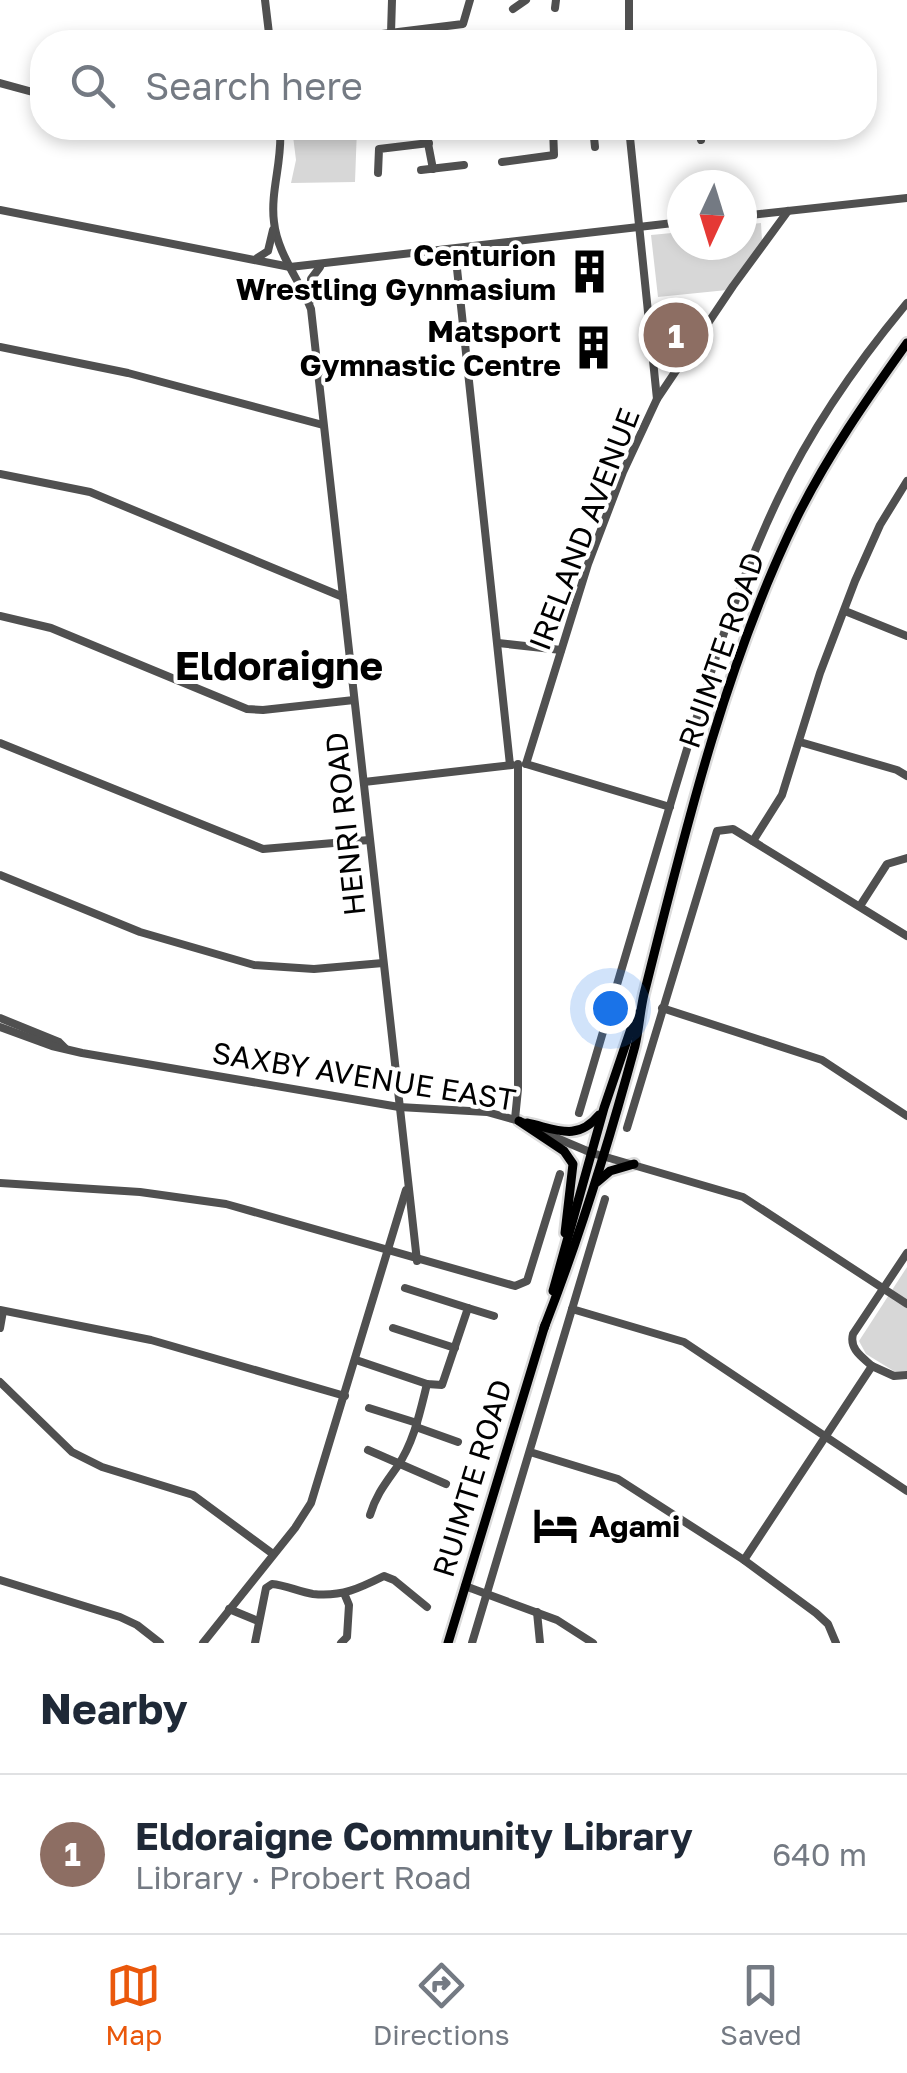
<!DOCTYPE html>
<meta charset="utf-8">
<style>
body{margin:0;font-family:"Golos Text",sans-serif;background:#f2f2f3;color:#1f2937}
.compass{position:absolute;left:667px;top:170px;width:90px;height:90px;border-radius:50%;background:#fff;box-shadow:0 5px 15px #0003;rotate:184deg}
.you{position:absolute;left:610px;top:1008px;width:35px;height:35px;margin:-25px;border:8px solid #fff;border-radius:50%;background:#1a73e8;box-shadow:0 0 0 15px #1a73e833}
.badge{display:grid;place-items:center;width:65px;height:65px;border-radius:50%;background:#ea580c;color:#fff;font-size:32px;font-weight:700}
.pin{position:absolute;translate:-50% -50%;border:5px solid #fff;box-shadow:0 2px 10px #0006}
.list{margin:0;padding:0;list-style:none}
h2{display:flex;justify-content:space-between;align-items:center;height:130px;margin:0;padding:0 40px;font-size:42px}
h2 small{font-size:32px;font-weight:400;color:#747a83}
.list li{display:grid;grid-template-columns:65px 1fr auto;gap:30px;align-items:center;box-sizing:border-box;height:160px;padding:0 40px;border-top:2px solid #e0e1e3}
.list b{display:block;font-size:38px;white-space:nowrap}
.list p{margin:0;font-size:32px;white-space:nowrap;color:#747a83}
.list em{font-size:32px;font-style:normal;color:#747a83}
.icon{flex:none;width:55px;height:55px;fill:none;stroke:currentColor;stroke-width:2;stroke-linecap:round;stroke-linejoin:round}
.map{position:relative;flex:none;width:907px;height:1643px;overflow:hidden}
.search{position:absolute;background:#fff;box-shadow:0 5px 15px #0003;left:30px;right:30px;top:30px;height:110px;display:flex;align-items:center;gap:25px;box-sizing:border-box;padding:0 35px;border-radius:40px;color:#747a83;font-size:38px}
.sheet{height:290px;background:#fff}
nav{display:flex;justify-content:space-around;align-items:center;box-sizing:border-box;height:140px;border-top:2px solid #e0e1e3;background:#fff;font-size:28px;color:#747a83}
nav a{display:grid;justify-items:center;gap:5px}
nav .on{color:#ea580c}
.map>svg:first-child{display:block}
.green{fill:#d7d7d7}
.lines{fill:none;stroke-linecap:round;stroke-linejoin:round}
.major-casing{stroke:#dbdbdb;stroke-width:14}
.minor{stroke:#505050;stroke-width:8}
.major{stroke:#000;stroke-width:9}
.labels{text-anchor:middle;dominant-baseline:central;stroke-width:8;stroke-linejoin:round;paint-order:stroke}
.poi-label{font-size:30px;font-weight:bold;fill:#000;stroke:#fff;text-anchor:end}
.street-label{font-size:30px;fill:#000;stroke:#fff}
.district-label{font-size:40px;font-weight:bold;fill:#000;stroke:#fff}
</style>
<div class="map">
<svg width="907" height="1643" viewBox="0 0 907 1643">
<rect width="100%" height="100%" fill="#fff"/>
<g class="green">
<path d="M 292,128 L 357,128 L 355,182 L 291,183 L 296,160 Z"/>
<path d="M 761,223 L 762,241 L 727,290 L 658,297 L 651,235 L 682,232 L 682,245 L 742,245 L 742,225 Z"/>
<path d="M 907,1267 L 907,1371 L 897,1373 L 866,1354 L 859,1341 Z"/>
</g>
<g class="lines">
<defs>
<g id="major">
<path d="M 519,1121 L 564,1151 L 573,1164 L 565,1233"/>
<path d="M 527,1123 C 556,1129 577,1142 599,1115"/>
<path d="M 597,1182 L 610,1171 L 634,1164"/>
<path d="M 553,1291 L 604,1108 L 636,1014"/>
<path d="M 544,1328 C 580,1236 609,1142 635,1046 C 639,1029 640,1011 644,994 C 684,835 725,664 797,517 C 828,455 867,399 907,343"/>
<path d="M 448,1643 L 545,1325"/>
</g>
</defs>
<use href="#major" class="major-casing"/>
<g class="minor">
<path d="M 265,0 L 270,42"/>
<path d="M 555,8 L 556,0"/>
<path d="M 513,9 L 526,0"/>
<path d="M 391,33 L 392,0"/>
<path d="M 382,34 L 463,24 L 470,0"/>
<path d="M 629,42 L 629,0"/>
<path d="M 0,83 L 40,94"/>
<path d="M 280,128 C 283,160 270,191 274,222 C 277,253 300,281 311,309 L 417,1261"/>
<path d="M 425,128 L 433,169"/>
<path d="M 593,128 L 595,147"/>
<path d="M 698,128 L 701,140"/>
<path d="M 758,135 L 790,131 L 796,128"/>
<path d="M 502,162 L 554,155 L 553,128"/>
<path d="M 421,170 L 464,165"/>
<path d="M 378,173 L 379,149 L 429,143"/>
<path d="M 0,210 L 290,267 L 682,222"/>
<path d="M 742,216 L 907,198"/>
<path d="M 455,250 L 510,765"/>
<path d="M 257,258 L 268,251 L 273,230"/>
<path d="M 311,300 L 311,279 L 320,267"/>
<path d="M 0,347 L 128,373 L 323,425"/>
<path d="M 657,399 L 733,286 L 788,211"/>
<path d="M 0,474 L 90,492 L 343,597"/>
<path d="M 845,611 L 907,636"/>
<path d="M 0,616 L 51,628 L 247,709 L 263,710 L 354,700"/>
<path d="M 498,643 L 561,650"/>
<path d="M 800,742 L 897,770 L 907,776"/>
<path d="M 0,743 L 263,849 L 369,840"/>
<path d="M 526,764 L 588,564 L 623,472 L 657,399 L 629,128"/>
<path d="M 526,764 L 670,807"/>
<path d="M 364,782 L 512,765"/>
<path d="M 753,841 L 782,795 L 820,673 L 855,581 L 880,525 L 907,481"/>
<path d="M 0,875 L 140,932 L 254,965 L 314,969 L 383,963"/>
<path d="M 860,906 L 887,864 L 907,858"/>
<path d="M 662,1008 L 822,1060 L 907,1116"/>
<path d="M 0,1018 L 59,1042 L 65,1048"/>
<path d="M 0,1027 L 52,1046 L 82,1053 L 399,1107 L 487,1112 L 523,1122"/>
<path d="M 579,1113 C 611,1006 642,899 674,792 C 704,693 733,593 778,499 C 811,429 857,363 907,303"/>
<path d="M 515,1119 L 518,1089 L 518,764"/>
<path d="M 627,1128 L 717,831 L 733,829 L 907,936"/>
<path d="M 540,1131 L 592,1153 L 743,1197 L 907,1304"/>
<path d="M 0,1183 L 140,1192 L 226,1204 L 515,1286 L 527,1281 L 560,1174"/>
<path d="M 468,1308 L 494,1316"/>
<path d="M 572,1309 L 684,1342 L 907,1491"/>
<path d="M 0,1310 L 151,1340 L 345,1396"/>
<path d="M 0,1328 L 3,1311"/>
<path d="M 393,1328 L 455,1348"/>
<path d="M 356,1360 L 427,1384 L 442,1385 L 468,1308 L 405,1288"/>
<path d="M 872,1366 C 862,1357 849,1349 853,1334 L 907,1253"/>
<path d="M 0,1382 L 72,1452 L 102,1467 L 193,1495 L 273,1554"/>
<path d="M 369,1408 L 417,1423"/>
<path d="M 416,1427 L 458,1442"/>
<path d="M 368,1450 L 446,1484"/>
<path d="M 530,1452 L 618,1479 L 744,1560 L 816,1613 L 828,1624 L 836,1643"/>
<path d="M 370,1515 C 376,1495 385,1484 397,1467 C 414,1442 420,1412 427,1384"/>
<path d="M 744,1560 L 872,1366 L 894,1376 L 907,1375"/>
<path d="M 0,1580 L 120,1617 L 137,1625 L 160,1643"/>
<path d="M 465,1586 L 557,1620 L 593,1643"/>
<path d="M 229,1609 L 258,1621"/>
<path d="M 537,1612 L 540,1643"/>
<path d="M 203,1643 L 295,1528 L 311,1503 L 406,1190"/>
<path d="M 255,1643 L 266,1588 L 272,1584 C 286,1585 299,1592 313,1594 C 342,1597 360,1588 384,1576 L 394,1580 L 427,1607"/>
<path d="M 341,1643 L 347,1637 L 349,1605 L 344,1593"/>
<path d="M 472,1643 L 605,1199"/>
</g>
<use href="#major" class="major"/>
</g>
<defs>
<symbol id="building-bare" viewBox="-9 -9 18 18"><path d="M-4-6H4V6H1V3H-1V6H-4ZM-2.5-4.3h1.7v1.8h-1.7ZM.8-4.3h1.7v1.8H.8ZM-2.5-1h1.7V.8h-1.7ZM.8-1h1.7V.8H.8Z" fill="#000" stroke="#fff" stroke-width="2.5" paint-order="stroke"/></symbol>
<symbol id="hotel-bare" viewBox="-9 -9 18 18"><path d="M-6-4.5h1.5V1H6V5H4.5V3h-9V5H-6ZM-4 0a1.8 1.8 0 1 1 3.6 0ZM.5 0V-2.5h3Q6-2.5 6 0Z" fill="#000" stroke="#fff" stroke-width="2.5" paint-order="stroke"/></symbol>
</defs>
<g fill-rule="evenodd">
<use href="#building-bare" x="558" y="240" width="63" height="63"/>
<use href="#building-bare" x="562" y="316" width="63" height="63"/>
<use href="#hotel-bare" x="524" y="1494" width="63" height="63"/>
</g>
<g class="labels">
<g class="poi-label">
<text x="556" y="255">Centurion<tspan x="556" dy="34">Wrestling Gynmasium</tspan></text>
<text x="561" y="331">Matsport<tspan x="561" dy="34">Gymnastic Centre</tspan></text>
<text x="589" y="1526" text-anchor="start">Agami</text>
</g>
<g class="street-label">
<text transform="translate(584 529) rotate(-69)">IRELAND AVENUE</text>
<text transform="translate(721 650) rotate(-71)">RUIMTE ROAD</text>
<text transform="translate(345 824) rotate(-96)">HENRI ROAD</text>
<text transform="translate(364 1076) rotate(9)">SAXBY AVENUE EAST</text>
<text transform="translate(472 1478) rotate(-73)">RUIMTE ROAD</text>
</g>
<g class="district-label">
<text x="279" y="665">Eldoraigne</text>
</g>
</g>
</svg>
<svg class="compass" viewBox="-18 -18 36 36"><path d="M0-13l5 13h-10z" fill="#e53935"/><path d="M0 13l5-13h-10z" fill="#747a83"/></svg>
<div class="you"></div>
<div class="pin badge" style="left:676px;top:335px;background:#8d6e63">1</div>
<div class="search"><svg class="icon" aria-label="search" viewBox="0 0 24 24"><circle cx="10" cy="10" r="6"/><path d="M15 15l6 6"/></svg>Search here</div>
</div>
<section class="sheet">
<h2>Nearby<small></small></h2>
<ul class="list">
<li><span class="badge" style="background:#8d6e63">1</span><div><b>Eldoraigne Community Library</b><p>Library · Probert Road</p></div><em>640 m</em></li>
</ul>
</section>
<nav>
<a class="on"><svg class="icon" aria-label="map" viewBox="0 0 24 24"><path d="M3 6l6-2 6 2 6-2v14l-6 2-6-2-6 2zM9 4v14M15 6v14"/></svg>Map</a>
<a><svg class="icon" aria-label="directions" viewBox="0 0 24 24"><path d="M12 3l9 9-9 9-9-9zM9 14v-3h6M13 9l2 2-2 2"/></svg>Directions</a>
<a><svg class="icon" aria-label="saved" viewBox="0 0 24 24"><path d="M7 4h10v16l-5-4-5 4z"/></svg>Saved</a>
</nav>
